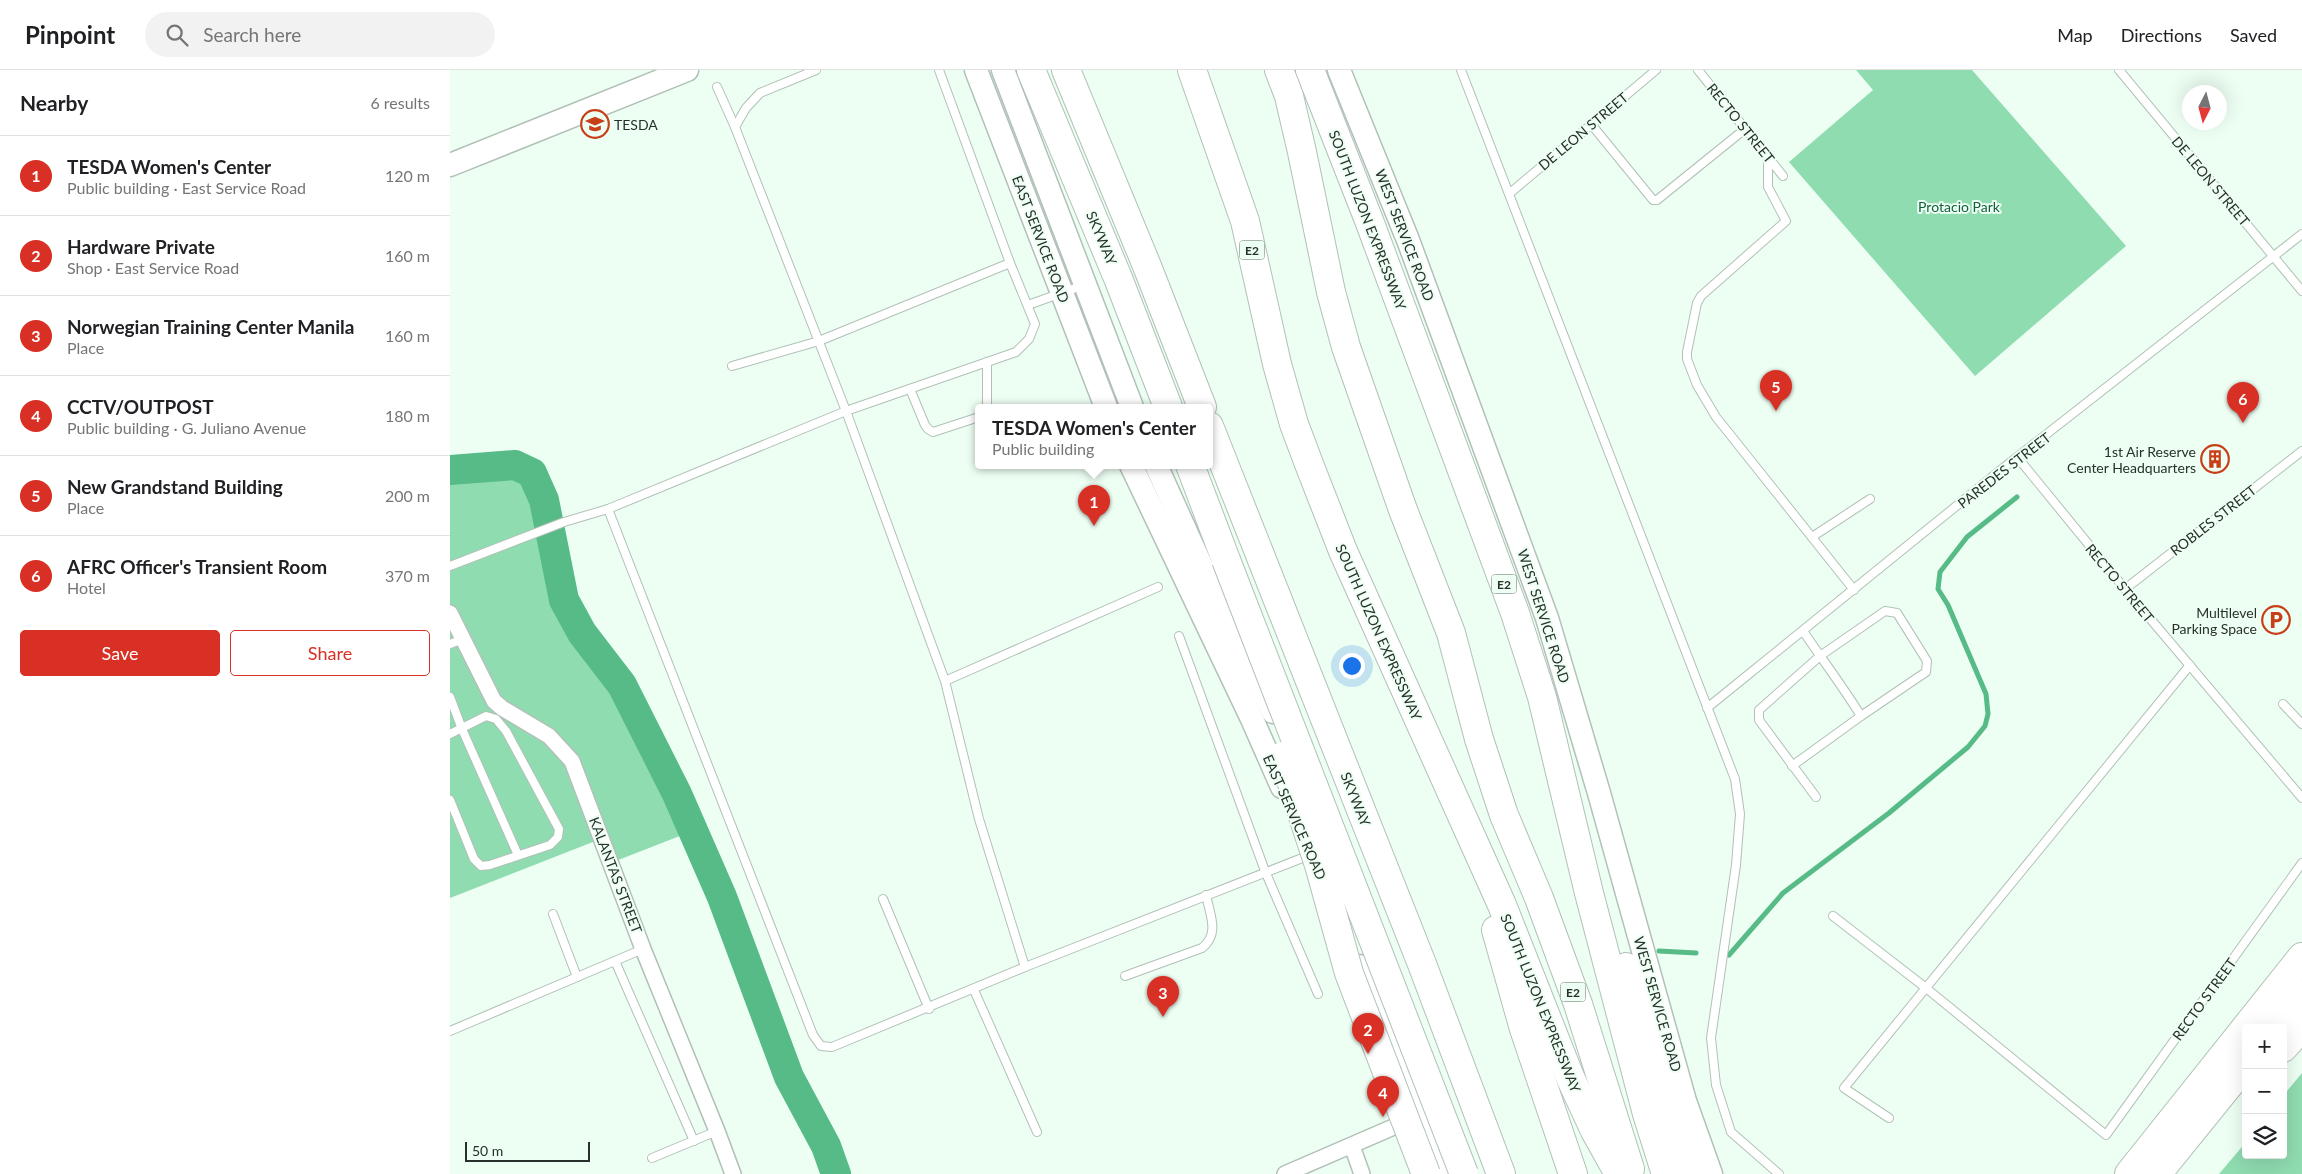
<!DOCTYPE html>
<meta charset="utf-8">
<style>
body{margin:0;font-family:Lato,sans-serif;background:#f2f2f2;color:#202124}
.controls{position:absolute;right:15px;bottom:15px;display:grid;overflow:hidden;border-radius:5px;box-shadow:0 5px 20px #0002}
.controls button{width:45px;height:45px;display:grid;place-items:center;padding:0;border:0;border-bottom:1px solid #e0e0e0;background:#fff;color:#202124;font:25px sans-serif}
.compass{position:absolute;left:1732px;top:15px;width:45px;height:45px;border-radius:50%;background:#fff;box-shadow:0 5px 20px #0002;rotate:186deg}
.scale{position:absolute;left:15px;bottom:12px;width:125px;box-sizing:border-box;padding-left:5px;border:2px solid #29302c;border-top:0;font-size:14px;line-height:18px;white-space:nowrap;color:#29302c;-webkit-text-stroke:4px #edfef3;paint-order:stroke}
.you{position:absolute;left:901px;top:595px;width:18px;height:18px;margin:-12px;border:4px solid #fff;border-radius:50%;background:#1a73e8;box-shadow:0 0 0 8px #1a73e833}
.badge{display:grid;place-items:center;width:32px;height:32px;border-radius:50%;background:#d93025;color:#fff;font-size:16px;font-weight:700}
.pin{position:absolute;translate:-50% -41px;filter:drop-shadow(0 1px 2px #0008)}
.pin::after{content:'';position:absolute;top:26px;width:18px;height:15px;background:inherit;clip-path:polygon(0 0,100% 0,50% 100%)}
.popup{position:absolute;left:525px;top:334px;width:238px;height:65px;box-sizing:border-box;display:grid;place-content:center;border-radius:5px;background:#fff;filter:drop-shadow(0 1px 4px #0005);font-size:16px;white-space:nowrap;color:#757577}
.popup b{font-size:19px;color:#202124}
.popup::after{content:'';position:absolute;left:50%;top:100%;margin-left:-10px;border:10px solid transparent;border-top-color:#fff}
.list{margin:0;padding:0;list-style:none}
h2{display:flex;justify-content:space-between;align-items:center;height:65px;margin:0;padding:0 20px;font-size:21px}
h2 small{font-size:16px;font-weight:400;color:#757577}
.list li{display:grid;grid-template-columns:32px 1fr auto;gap:15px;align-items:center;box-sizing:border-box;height:80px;padding:0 20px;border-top:1px solid #e0e0e0}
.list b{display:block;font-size:19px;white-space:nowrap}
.list p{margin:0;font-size:16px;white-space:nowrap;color:#757577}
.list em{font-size:16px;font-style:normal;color:#757577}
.actions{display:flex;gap:10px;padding:15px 20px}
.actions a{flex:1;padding:11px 0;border:1px solid #d93025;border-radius:5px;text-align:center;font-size:18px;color:#d93025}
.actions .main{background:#d93025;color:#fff}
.icon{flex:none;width:28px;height:28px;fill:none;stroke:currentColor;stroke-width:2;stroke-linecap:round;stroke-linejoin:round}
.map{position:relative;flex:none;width:1852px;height:1104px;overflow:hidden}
header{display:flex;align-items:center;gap:30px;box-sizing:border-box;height:70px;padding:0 25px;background:#fff;border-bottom:1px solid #e0e0e0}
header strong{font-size:24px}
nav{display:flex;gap:28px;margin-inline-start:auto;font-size:18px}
.search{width:350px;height:45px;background:#f2f2f2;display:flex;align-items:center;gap:12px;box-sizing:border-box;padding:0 18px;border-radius:28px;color:#757577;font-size:19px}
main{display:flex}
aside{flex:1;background:#fff}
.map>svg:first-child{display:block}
.green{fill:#90dcb1}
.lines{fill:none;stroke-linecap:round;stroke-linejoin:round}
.stream{stroke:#56bb87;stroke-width:5}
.river{stroke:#56bb87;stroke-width:30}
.lane-casing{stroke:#b1c1b7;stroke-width:10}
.street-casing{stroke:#b1c1b7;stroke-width:18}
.secondary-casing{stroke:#b1c1b7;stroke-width:25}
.highway-casing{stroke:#b1c1b7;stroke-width:30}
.lane{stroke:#fff;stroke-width:8}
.street{stroke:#fff;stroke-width:15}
.secondary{stroke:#fff;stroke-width:22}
.highway{stroke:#fff;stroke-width:28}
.highway-bridge-casing{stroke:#b1c1b7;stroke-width:30;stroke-linecap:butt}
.highway-bridge{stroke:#fff;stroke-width:28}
.labels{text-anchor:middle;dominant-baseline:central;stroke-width:4;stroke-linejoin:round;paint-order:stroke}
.shield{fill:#edfef3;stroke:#646e68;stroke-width:1}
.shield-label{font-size:12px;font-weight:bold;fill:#29302c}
.street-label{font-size:14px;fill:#29302c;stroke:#edfef3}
.poi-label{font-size:14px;fill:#29302c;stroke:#edfef3;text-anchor:end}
.park-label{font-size:14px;fill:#14603e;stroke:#edfef3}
</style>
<header>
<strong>Pinpoint</strong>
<div class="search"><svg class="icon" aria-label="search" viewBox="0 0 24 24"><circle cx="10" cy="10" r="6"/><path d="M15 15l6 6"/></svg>Search here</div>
<nav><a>Map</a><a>Directions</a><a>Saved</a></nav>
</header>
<main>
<aside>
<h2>Nearby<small>6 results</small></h2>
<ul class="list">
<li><span class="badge">1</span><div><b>TESDA Women's Center</b><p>Public building · East Service Road</p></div><em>120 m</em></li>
<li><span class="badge">2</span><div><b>Hardware Private</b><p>Shop · East Service Road</p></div><em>160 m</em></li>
<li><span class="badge">3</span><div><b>Norwegian Training Center Manila</b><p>Place</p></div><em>160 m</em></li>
<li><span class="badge">4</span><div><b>CCTV/OUTPOST</b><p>Public building · G. Juliano Avenue</p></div><em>180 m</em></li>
<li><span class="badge">5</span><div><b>New Grandstand Building</b><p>Place</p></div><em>200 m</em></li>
<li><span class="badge">6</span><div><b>AFRC Officer's Transient Room</b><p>Hotel</p></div><em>370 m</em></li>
</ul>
<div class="actions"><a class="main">Save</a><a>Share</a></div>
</aside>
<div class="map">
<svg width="1852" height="1104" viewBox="0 0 1852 1104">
<rect width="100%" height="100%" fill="#edfef3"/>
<g class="green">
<path d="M 1406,0 L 1522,0 L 1676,176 L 1525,306 L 1339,92 L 1423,20 Z"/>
<path d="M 52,402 L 73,414 L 96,469 L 119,537 L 182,629 L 240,762 L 158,794 L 148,770 L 0,828 L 0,405 Z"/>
<path d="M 1852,1003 L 1852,1104 L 1769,1104 L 1796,1072 L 1796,1085 L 1833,1085 L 1833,1026 Z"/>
</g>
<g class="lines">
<g class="stream">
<path d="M 1209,881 L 1246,883"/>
<path d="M 1279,885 L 1333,823 L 1439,743 L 1518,677 L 1535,656 L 1538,644 L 1536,624 L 1498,535 L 1488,519 L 1490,502 L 1517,467 L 1567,427"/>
</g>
<path class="river" d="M 0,400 L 65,395 L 82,403 L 94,430 L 114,530 L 132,563 L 172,615 L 227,724 L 272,827 L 339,1007 L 376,1076 L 386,1104"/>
<defs>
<g id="lane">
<path d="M 1011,0 L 1285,709 L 1290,744 L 1286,795 L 1261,968 L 1266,1015 L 1281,1062 L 1329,1104"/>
<path d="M 1248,0 L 1333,106"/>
<path d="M 1669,0 L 1852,221"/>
<path d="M 267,17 L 285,57 L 396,341 L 495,611 L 529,749 L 575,897"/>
<path d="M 1141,54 L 1203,130 L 1207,130 L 1295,59"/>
<path d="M 285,57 L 296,38 L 310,23 L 366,0"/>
<path d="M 1318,87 L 1318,117 L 1336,151 L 1251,226 L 1247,233 L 1237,282 L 1237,289 L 1247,315 L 1266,347 L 1404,520"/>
<path d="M 1060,123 L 1206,0"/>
<path d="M 578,235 L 634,215"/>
<path d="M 537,292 L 537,337"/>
<path d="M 282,296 L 369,271 L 560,193"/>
<path d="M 460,319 L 475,355 L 478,359 L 483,362 L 529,347"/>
<path d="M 1568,388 L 1675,519 L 1852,728"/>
<path d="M 158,439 L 363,965 L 371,976 L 382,977 L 575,897 L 860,785"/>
<path d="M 1362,467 L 1420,429"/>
<path d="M 0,496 L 114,452 L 158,439 L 396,341 L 566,282 L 579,269 L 585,254 L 560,193 L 489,0"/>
<path d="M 1675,519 L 1852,381"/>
<path d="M 1353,561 C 1372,589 1393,617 1411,646 L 1476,602 L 1477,591 L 1447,543 L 1435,541 L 1370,586 L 1309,640 L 1309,650 L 1366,727"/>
<path d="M 729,566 L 815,801 L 868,924"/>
<path d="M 0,574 L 13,569"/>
<path d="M 495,611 L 708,517"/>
<path d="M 0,627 L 12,659 L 68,785"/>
<path d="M 1833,634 L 1852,654"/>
<path d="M 1257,638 L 1552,399 L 1852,164"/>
<path d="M 0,664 L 36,646 L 46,649 L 56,661 L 109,759 L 108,767 L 100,775 L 40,795 L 31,796 L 24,789 L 0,730"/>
<path d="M 1342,696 L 1411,646"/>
<path d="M 433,829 L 479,939"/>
<path d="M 103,844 L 127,907"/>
<path d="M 1383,846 L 1476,918 L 1656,1065 L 1852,793"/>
<path d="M 165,891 L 244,1071"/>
<path d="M 675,906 L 752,878 C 770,864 760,845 756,825"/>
<path d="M 524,920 L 587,1062"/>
<path d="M 0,961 L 193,879"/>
<path d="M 1439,1048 L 1394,1018 L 1740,595"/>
<path d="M 202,1088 L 267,1061"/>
</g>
<g id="street">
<path d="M 0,543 L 44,631 L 52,638 L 99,666 L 122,691 L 193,879 L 267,1061 L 283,1104"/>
<path d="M 902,1076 L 912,1104"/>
<path d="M 835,1104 L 962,1049"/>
</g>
<g id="secondary">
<path d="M 526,0 L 656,337"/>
<path d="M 553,0 L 682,337"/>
<path d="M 889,0 L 958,170 L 1097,548 L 1149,723 L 1235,1031 L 1261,1104"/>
<path d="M 0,95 L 237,0"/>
<path d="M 681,395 L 802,649 L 832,717"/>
<path d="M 706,395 L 766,528 L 823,642"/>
<path d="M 909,896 L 974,1043 L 998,1104"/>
</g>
<g id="highway">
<path d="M 581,0 L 668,208 L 718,337"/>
<path d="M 616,0 L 697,196 L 752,337"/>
<path d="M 742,0 L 795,151 L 827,294 L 844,354 L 859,394 L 893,481 L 1052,835 L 1120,1007 L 1145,1061 L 1169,1104"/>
<path d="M 829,0 L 839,26 L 852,82 L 881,222 L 896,277 L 953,440 L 1001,563 L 1029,669 L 1054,745 L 1089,828 L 1128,934 L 1180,1099"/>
<path d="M 860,0 L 920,153 L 1065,543 L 1092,627 L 1139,823 L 1197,1044 L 1216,1104"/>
<path d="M 759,356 L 972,894 L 1051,1104"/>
<path d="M 740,395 L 776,490"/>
<path d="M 1046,860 L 1074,959 L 1123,1104"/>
<path d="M 1176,897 L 1245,1104"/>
<path d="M 1825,958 L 1852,924"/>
<path d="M 1833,978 L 1852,957"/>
<path d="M 1679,1104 L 1852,887"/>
<path d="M 1707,1104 L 1796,994"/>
</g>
</defs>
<use href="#lane" class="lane-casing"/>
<use href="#street" class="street-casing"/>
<use href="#secondary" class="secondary-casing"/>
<use href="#highway" class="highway-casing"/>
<use href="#lane" class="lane"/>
<use href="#street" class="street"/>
<use href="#secondary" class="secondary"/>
<use href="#highway" class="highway"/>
<defs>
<g id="highway-bridge">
<path d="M 776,490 L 1014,1104"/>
<path d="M 833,686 L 869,795 L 899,903 L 976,1104"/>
</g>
</defs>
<use href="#highway-bridge" class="highway-bridge-casing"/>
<use href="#highway-bridge" class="highway-bridge"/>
</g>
<defs>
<symbol id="school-ring" viewBox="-11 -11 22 22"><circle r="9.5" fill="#edfef3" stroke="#c73e19" stroke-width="1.5"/><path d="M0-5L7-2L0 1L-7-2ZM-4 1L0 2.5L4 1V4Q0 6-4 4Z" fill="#c73e19"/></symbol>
<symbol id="building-ring" viewBox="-11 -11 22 22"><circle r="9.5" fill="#edfef3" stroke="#c73e19" stroke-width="1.5"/><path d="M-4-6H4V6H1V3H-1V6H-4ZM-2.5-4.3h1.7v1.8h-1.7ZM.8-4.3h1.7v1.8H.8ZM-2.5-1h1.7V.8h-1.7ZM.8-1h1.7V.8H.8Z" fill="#c73e19"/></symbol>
<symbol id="parking-ring" viewBox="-11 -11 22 22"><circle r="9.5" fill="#edfef3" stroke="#c73e19" stroke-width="1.5"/><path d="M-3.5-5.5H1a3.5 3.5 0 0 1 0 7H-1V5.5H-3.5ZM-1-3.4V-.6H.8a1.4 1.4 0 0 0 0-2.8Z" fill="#c73e19"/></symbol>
</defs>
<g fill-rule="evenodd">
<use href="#school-ring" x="129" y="38" width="32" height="32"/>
<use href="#building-ring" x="1749" y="373" width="32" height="32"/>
<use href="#parking-ring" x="1810" y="534" width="32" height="32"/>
</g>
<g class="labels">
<g class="shield">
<rect x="789.5" y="170.5" width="25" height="19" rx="4"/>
<rect x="1041.5" y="504.5" width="25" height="19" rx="4"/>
<rect x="1110.5" y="912.5" width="25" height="19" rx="4"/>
</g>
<g class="shield-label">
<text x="802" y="180">E2</text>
<text x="1054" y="514">E2</text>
<text x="1123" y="922">E2</text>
</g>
<g class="street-label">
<text transform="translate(1291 53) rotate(51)">RECTO STREET</text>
<text transform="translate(1133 61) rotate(-40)">DE LEON STREET</text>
<text transform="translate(1761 111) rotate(50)">DE LEON STREET</text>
<text transform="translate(918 150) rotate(69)">SOUTH LUZON EXPRESSWAY</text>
<text transform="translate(955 165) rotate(69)">WEST SERVICE ROAD</text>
<text transform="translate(652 168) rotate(67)">SKYWAY</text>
<text transform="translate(591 169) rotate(69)">EAST SERVICE ROAD</text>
<text transform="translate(1554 400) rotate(-38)">PAREDES STREET</text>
<text transform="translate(1763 450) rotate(-38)">ROBLES STREET</text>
<text transform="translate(1670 513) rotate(50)">RECTO STREET</text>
<text transform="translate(1094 546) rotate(72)">WEST SERVICE ROAD</text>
<text transform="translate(929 562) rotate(66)">SOUTH LUZON EXPRESSWAY</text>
<text transform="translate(906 729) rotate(68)">SKYWAY</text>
<text transform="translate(845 747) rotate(66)">EAST SERVICE ROAD</text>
<text transform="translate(166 805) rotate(69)">KALANTAS STREET</text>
<text transform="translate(1754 929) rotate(-54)">RECTO STREET</text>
<text transform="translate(1091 933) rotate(68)">SOUTH LUZON EXPRESSWAY</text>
<text transform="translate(1208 934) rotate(74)">WEST SERVICE ROAD</text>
</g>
<g class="poi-label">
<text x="164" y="54" text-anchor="start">TESDA</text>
<text x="1746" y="381">1st Air Reserve<tspan x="1746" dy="16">Center Headquarters</tspan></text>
<text x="1807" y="542">Multilevel<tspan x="1807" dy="16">Parking Space</tspan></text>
</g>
<g class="park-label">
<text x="1509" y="136">Protacio Park</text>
</g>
</g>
</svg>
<div class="controls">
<button>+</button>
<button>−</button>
<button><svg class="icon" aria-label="layers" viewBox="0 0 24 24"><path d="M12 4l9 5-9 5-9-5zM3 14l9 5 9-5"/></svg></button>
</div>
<svg class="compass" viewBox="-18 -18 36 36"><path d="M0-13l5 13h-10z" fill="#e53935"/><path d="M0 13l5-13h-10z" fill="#757577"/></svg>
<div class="scale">50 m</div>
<div class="you"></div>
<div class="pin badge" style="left:644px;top:456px">1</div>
<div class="popup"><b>TESDA Women's Center</b>Public building</div>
<div class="pin badge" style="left:918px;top:984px">2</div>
<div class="pin badge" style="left:713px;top:947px">3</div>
<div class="pin badge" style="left:933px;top:1047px">4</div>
<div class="pin badge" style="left:1326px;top:341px">5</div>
<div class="pin badge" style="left:1793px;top:353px">6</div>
</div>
</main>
